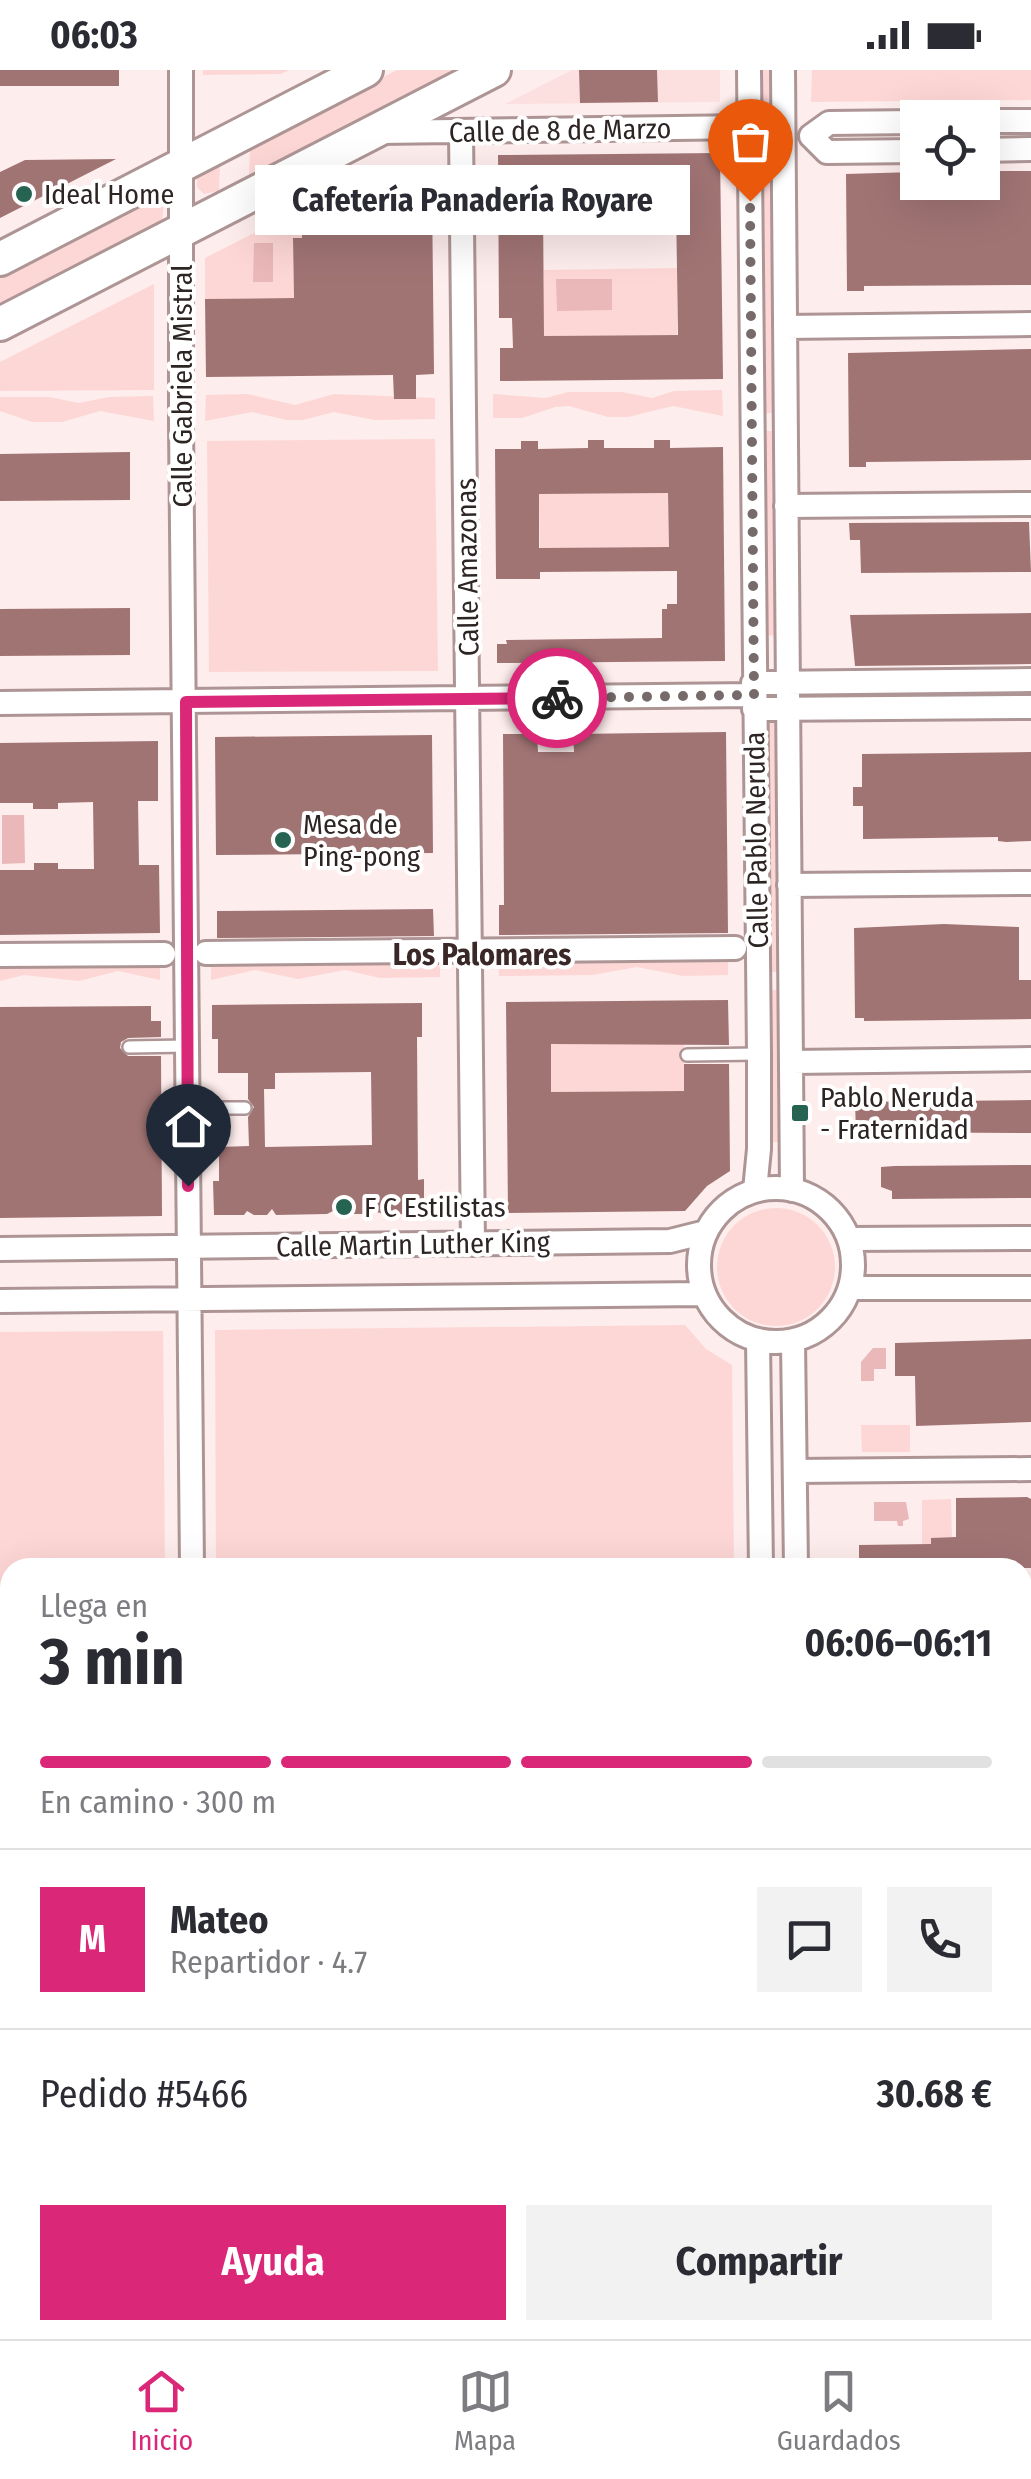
<!DOCTYPE html>
<html lang="es">
<head>
<meta charset="utf-8">
<style>
  :root { --surface:#fff; --page:#f2f2f3; --text:#2b2b33; --muted:#7c7c81; --line:#e1e1e2; --accent:#db2777 }
  body { margin:0; font-family:"Fira Sans Condensed",sans-serif; background:var(--page); color:var(--text); height:100vh; display:flex; flex-direction:column; font-size:38px; white-space:nowrap }
  * { box-sizing:border-box; margin:0 }
  p { font-size:32px; color:var(--muted) }
  .icon { flex:none; width:55px; height:55px; fill:none; stroke:currentColor; stroke-width:2; stroke-linecap:round; stroke-linejoin:round }
  .map { position:relative; flex:1; overflow:hidden }
  .panel { position:absolute; left:0px; top:1488px; width:1032px; height:782px; display:flex; flex-direction:column; background:var(--surface); border-radius:30px 30px 0 0; box-shadow:0 10px 40px #0002 }
  .panel>* { flex:none }
  .fabs { position:absolute; left:900px; top:30px; display:grid; gap:20px }
  .fabs a { display:grid; place-items:center; width:100px; height:100px; border-radius:0px; background:var(--surface); box-shadow:0 10px 40px #0002; font-size:50px }
  .pin { position:absolute; display:grid; place-items:center; width:85px; height:85px; color:#fff; margin:-102px -42px; border-radius:50% 50% 50% 0; rotate:-45deg; box-shadow:0 0 10px #0007 }
  .pin .icon { rotate:45deg }
  .courier { position:absolute; display:grid; place-items:center; width:100px; height:100px; margin:-50px; border:8px solid #db2777; border-radius:50%; background:#fff; color:#222; box-shadow:0 2px 12px #0007 }
  .bubble { position:absolute; height:70px; border-radius:0px; background:var(--surface); box-shadow:0 10px 40px #0002; font-size:32px; font-weight:700; line-height:70px; text-align:center }
  .overview em { font-style:normal; font-weight:700 }
  .overview div { display:flex; flex-direction:column-reverse }
  .overview { display:flex; align-items:center; justify-content:space-between; height:170px; padding:0 40px }
  h1 { font-size:65px; font-weight:700; line-height:75px }
  .bar { display:grid; grid-template-columns:repeat(4,1fr); gap:15px 10px; align-content:center; height:120px; padding:0 40px }
  .bar i { height:12px; border-radius:8px; background:var(--line) }
  .bar .current { background:var(--accent) }
  .bar p { grid-column:span 4 }
  .line { display:flex; align-items:center; gap:25px; padding:0 40px; border-top:2px solid var(--line) }
  .line div { flex:1 }
  .round { display:grid; place-items:center; flex:none; width:105px; height:105px; border-radius:0px; background:var(--page) }
  .primary-button { display:flex; gap:20px; margin-top:auto; padding:20px 40px }
  .primary-button a { flex:1; height:115px; border-radius:0px; background:var(--accent); color:#fff; font-size:40px; font-weight:700; line-height:115px; text-align:center }
  .primary-button a+a { background:var(--page); color:var(--text) }
  .status { display:flex; justify-content:space-between; align-items:center; height:70px; padding:0 50px; background:var(--surface); direction:ltr }
  .status svg { height:28px; fill:currentColor }
  .dock { display:flex; justify-content:space-around; align-items:center; height:140px; border-top:2px solid var(--line); background:var(--surface); font-size:28px; color:var(--muted) }
  .dock a { display:grid; justify-items:center; gap:5px }
  .dock .current { color:var(--accent) }
  .map>svg:first-child { display:block }
  .built { fill:#fce0df }
  .green { fill:#fdd7d6 }
  .water { fill:#eab8b8 }
  .lines { fill:none; stroke-linecap:round; stroke-linejoin:round }
  .canal { stroke:#eab8b8; stroke-width:20 }
  .building { fill:#a17474; fill-rule:evenodd }
  .lane-casing { stroke:#ae9595; stroke-width:16 }
  .street-casing { stroke:#ae9595; stroke-width:28 }
  .secondary-casing { stroke:#ae9595; stroke-width:38 }
  .lane { stroke:#fff; stroke-width:11 }
  .street { stroke:#fff; stroke-width:22 }
  .secondary { stroke:#fff; stroke-width:32 }
  .done { stroke:#766a6a; stroke-width:10; stroke-dasharray:0 18 }
  .route { stroke:#db2777; stroke-width:12 }
  .poi-dot { fill:#266451; stroke:#fff; stroke-width:4 }
  .labels { text-anchor:middle; stroke-width:8; stroke-linejoin:round; paint-order:stroke }
  .street-label { font-size:28px; fill:#2d2424; stroke:#fff }
  .poi-label { font-size:28px; fill:#2d2424; stroke:#fff; text-anchor:start }
  .neighbourhood-label { font-size:30px; font-weight:bold; fill:#3a2727; stroke:#fff }
</style>
</head>
<body>
<div class="status"><b>06:03</b><svg viewBox="0 0 49 12"><path d="M0 12V9h3v3zM5 12V6h3v6zM10 12V3h3v9zM15 12V0h3v12zM26 1h20v11H26zM47 4h2v5h-2z"/></svg></div>
<div class="map">
<svg width="1031" height="2269" viewBox="0 0 1031 2269">
  <rect width="100%" height="100%" fill="#fdedec"/>
  <!-- built -->
  <path class="built" d="M 572,0 L 720,0 L 720,32 L 505,34 Z"/>
  <!-- green -->
  <path class="green" d="M 203,0 L 289,0 L 281,4 L 203,5 Z
    M 397,0 L 457,0 L 249,106 L 250,76 Z
    M 759,0 L 771,0 L 775,343 L 762,343 Z
    M 812,0 L 1031,0 L 1031,30 L 811,32 Z
    M 220,91 L 219,121 L 204,124 L 197,117 L 197,105 Z
    M 432,118 L 432,123 L 399,124 L 399,144 L 302,145 L 302,168 L 293,169 L 294,228 L 205,229 L 205,188 L 340,119 Z
    M 158,125 L 164,130 L 162,151 L 0,234 L 0,203 Z
    M 677,198 L 677,265 L 544,266 L 544,200 Z
    M 154,214 L 154,320 L 0,321 L 0,292 Z
    M 722,320 L 723,346 L 673,336 L 628,347 L 608,347 L 569,336 L 555,337 L 522,348 L 493,348 L 493,324 L 546,328 L 568,322 L 622,322 L 652,328 L 674,321 Z
    M 247,324 L 295,335 L 334,324 L 435,328 L 435,349 L 375,350 L 334,342 L 303,350 L 287,350 L 252,342 L 205,351 L 206,325 Z
    M 153,326 L 154,351 L 100,341 L 62,352 L 32,352 L 0,341 L 0,327 L 49,327 L 79,333 L 109,327 Z
    M 762,361 L 775,361 L 778,566 L 765,565 Z
    M 435,369 L 438,601 L 209,602 L 207,371 Z
    M 668,423 L 669,477 L 540,478 L 539,424 Z
    M 766,648 L 778,648 L 780,902 L 768,902 Z
    M 519,882 L 574,893 L 728,885 L 728,905 L 683,906 L 637,897 L 592,905 L 499,906 L 498,883 Z
    M 133,885 L 160,885 L 160,910 L 118,901 L 79,911 L 24,905 L 0,911 L 0,886 L 20,886 L 75,899 Z
    M 211,885 L 293,894 L 333,885 L 440,888 L 440,907 L 380,908 L 345,900 L 298,909 L 255,900 L 211,910 Z
    M 767,920 L 780,920 L 782,1072 L 769,1072 Z
    M 684,973 L 684,1021 L 551,1022 L 551,974 Z
    M717 1197a59 59 0 1 1 118 0a59 59 0 1 1-118 0Z
    M 685,1255 L 706,1279 L 732,1295 L 734,1497 L 216,1497 L 215,1260 Z
    M 163,1261 L 165,1497 L 10,1498 L 10,1746 L 0,1746 L 0,1262 Z
    M 861,1355 L 910,1355 L 910,1382 L 862,1382 Z
    M 951,1429 L 952,1467 L 932,1468 L 931,1474 L 922,1474 L 922,1430 Z
    M 1023,1596 L 1031,1596 L 1031,1709 L 1023,1712 Z
    M 1031,1775 L 1031,1892 L 1023,1894 L 1022,1777 Z
    M 0,1796 L 10,1796 L 10,1895 L 0,1898 Z
    M 10,1956 L 10,2054 L 0,2056 L 0,1958 Z"/>
  <!-- water -->
  <path class="water" d="M 254,173 L 273,173 L 273,212 L 253,212 Z
    M 556,209 L 612,209 L 612,240 L 557,241 Z
    M 2,745 L 24,745 L 25,793 L 2,794 Z
    M 873,1278 L 886,1278 L 886,1299 L 874,1299 L 874,1311 L 861,1311 L 861,1292 Z
    M 874,1432 L 906,1432 L 909,1449 L 903,1451 L 903,1456 L 898,1456 L 897,1451 L 874,1451 Z"/>
  <g class="lines">
    <!-- canal -->
    <path class="canal" d="M 0,2001 L 10,1999"/>
  </g>
  <!-- building -->
  <path class="building" d="M 0,0 L 119,0 L 119,16 L 0,16 Z
    M 579,0 L 657,0 L 658,32 L 580,33 Z
    M 720,83 L 723,309 L 500,311 L 500,278 L 513,278 L 512,248 L 499,248 L 498,85 ZM 613,126 L 627,126 L 628,134 L 676,134 L 678,265 L 544,266 L 543,135 L 599,135 L 599,127 Z
    M 116,89 L 0,148 L 0,102 L 25,90 Z
    M 982,101 L 1031,101 L 1031,215 L 864,216 L 864,221 L 847,221 L 846,104 L 915,102 L 918,112 L 982,112 Z
    M 432,123 L 434,304 L 416,305 L 416,329 L 394,329 L 393,305 L 206,307 L 205,229 L 294,228 L 293,168 L 302,168 L 302,145 L 399,144 L 398,124 Z
    M 1031,279 L 1031,390 L 866,392 L 866,397 L 849,397 L 848,283 Z
    M 588,370 L 604,370 L 604,378 L 654,378 L 654,370 L 670,370 L 670,378 L 723,377 L 725,591 L 497,593 L 497,574 L 507,574 L 506,570 L 662,568 L 662,539 L 667,539 L 667,534 L 677,534 L 677,501 L 540,502 L 540,509 L 496,509 L 495,379 L 521,379 L 521,371 L 538,371 L 538,379 L 588,378 ZM 668,423 L 669,477 L 539,478 L 539,424 Z
    M 130,382 L 130,430 L 0,431 L 0,384 Z
    M 1029,452 L 1031,502 L 861,503 L 860,470 L 850,470 L 849,453 Z
    M 130,538 L 130,585 L 0,586 L 0,539 Z
    M 1031,543 L 1031,594 L 855,596 L 850,545 Z
    M 726,662 L 728,863 L 499,865 L 499,835 L 504,835 L 503,664 L 537,664 L 538,682 L 574,682 L 573,664 Z
    M 432,665 L 433,783 L 216,785 L 215,667 Z
    M 158,671 L 158,731 L 138,731 L 139,795 L 159,795 L 160,863 L 0,865 L 0,800 L 34,800 L 34,793 L 58,793 L 58,799 L 94,799 L 93,732 L 58,733 L 58,739 L 33,739 L 33,733 L 0,733 L 0,673 Z
    M 1031,682 L 1031,771 L 1006,772 L 998,771 L 998,767 L 863,769 L 863,736 L 853,736 L 853,717 L 862,717 L 862,684 Z
    M 433,839 L 434,866 L 217,868 L 217,841 Z
    M 944,854 L 1019,857 L 1019,910 L 1031,910 L 1031,949 L 864,951 L 864,948 L 855,948 L 854,858 Z
    M 728,930 L 729,975 L 551,974 L 551,1022 L 684,1021 L 684,994 L 729,994 L 730,1101 L 707,1116 L 685,1141 L 508,1143 L 506,932 Z
    M 422,933 L 422,967 L 417,967 L 418,1110 L 424,1109 L 424,1143 L 386,1145 L 371,1140 L 362,1144 L 336,1144 L 333,1141 L 327,1144 L 276,1145 L 272,1139 L 267,1145 L 254,1145 L 247,1141 L 244,1145 L 214,1145 L 213,1111 L 219,1111 L 219,1077 L 249,1076 L 248,1047 L 254,1037 L 248,1029 L 248,1003 L 218,1003 L 218,969 L 212,969 L 212,935 ZM 371,1002 L 372,1075 L 265,1077 L 264,1019 L 275,1019 L 275,1003 Z
    M 151,936 L 151,951 L 161,951 L 161,967 L 128,968 L 121,972 L 120,978 L 128,986 L 161,986 L 162,1146 L 0,1148 L 0,937 Z
    M 1031,1030 L 1031,1063 L 856,1062 L 855,1032 Z
    M 1031,1095 L 1031,1128 L 892,1129 L 892,1121 L 881,1117 L 881,1097 L 894,1096 Z
    M 1031,1269 L 1031,1352 L 916,1356 L 915,1306 L 895,1306 L 895,1273 Z
    M 1027,1427 L 1031,1429 L 1031,1498 L 859,1498 L 859,1475 L 931,1474 L 931,1468 L 956,1467 L 956,1428 Z"/>
  <g class="lines">
    <defs>
      <path id="lane" d="M 129,977 L 187,976
        M 687,985 L 759,984
        M 187,1038 L 245,1038"/>
      <path id="street" d="M 181,0 L 181,354 L 192,1498
        M 749,0 L 759,984 L 759,1079 L 755,1120
        M 783,0 L 792,1120
        M 982,51 L 1031,51
        M 918,52 L 829,53 L 811,66 L 827,82 L 918,81
        M 379,62 L 750,57
        M 461,62 L 473,1174
        M 982,80 L 1031,79
        M 785,257 L 1031,254
        M 786,436 L 1031,434
        M 753,613 L 1031,610
        M 0,633 L 754,625
        M 754,639 L 1031,637
        M 789,815 L 1031,813
        M 206,883 L 735,878
        M 0,885 L 164,884
        M 792,992 L 1031,989
        M699 1195a77 77 0 1 1 154 0a77 77 0 1 1-154 0Z
        M 849,1169 L 1031,1168
        M 0,1179 L 670,1171 L 706,1162
        M 850,1218 L 1031,1218
        M 0,1231 L 703,1224
        M 758,1270 L 761,1498
        M 793,1271 L 796,1498
        M 795,1401 L 1031,1399
        M 1022,1579 L 1031,1579
        M 0,1772 L 10,1772"/>
      <path id="secondary" d="M 0,189 L 366,0
        M 0,254 L 494,0
        M 1022,1737 L 1031,1734
        M 1022,1763 L 1031,1761
        M 0,1913 L 10,1911
        M 0,1950 L 10,1948"/>
    </defs>
    <!-- lane casing -->
    <use href="#lane" class="lane-casing"/>
    <!-- street casing -->
    <use href="#street" class="street-casing"/>
    <!-- secondary casing -->
    <use href="#secondary" class="secondary-casing"/>
    <!-- lane -->
    <use href="#lane" class="lane"/>
    <!-- street -->
    <use href="#street" class="street"/>
    <!-- secondary -->
    <use href="#secondary" class="secondary"/>
  </g>
  <g class="lines">
    <!-- done -->
    <path class="done" d="M 557,628 L 754,625 L 750,131"/>
    <!-- route -->
    <path class="route" d="M 188,1116 L 186,632 L 557,628"/>
  </g>
  <!-- markers -->
  <g class="poi-dot">
    <circle cx="24" cy="124" r="10"/>
    <circle cx="283" cy="770" r="10"/>
    <rect x="790" y="1033" width="20" height="20" rx="5"/>
    <circle cx="344" cy="1137" r="10"/>
  </g>
  <g class="labels">
    <!-- street labels -->
    <g class="street-label">
      <text transform="translate(560 60) rotate(-1)" y="10">Calle de 8 de Marzo</text>
      <text transform="translate(182 316) rotate(-90)" y="10">Calle Gabriela Mistral</text>
      <text transform="translate(467 497) rotate(-91)" y="10">Calle Amazonas</text>
      <text transform="translate(756 770) rotate(-91)" y="10">Calle Pablo Neruda</text>
      <text transform="translate(413 1174) rotate(-1)" y="10">Calle Martin Luther King</text>
    </g>
    <!-- poi labels -->
    <g class="poi-label">
      <text x="44" y="134">Ideal Home</text>
      <text x="303" y="764">Mesa de<tspan x="303" dy="32">Ping-pong</tspan></text>
      <text x="820" y="1037">Pablo Neruda<tspan x="820" dy="32">- Fraternidad</tspan></text>
      <text x="364" y="1147">F C Estilistas</text>
    </g>
    <!-- neighbourhood labels -->
    <g class="neighbourhood-label">
      <text x="482" y="895">Los Palomares</text>
    </g>
  </g>
</svg>
<div class="fabs">
<a><svg class="icon" aria-label="locate" viewBox="0 0 24 24"><circle cx="12" cy="12" r="6"/><path d="M12 2v4M12 18v4M2 12h4M18 12h4"/></svg></a>
</div>
<div class="pin" style="left:750px;top:131px;background:#ea580c"><svg class="icon" aria-label="bag" viewBox="0 0 24 24"><path d="M5 8h14l-1 12H6zM9 8a3 3 0 0 1 6 0"/></svg></div>
<div class="pin" style="left:188px;top:1116px;background:#1f2937"><svg class="icon" aria-label="home" viewBox="0 0 24 24"><path d="M3 11l9-7 9 7M6 9v11h12V9"/></svg></div>
<div class="courier" style="left:557px;top:628px"><svg class="icon" aria-label="bike" viewBox="0 0 24 24"><circle cx="6" cy="16" r="4"/><circle cx="18" cy="16" r="4"/><path d="M6 16l4-8h5l3 8M10 8l3 8H6M13 5h3"/></svg></div>
<div class="bubble" style="left:255px;top:95px;width:435px">Cafetería Panadería Royare</div>
<section class="panel">
<div class="overview"><div><h1>3 min</h1><p>Llega en</p></div><em>06:06–06:11</em></div>
<div class="bar"><i class="current"></i><i class="current"></i><i class="current"></i><i></i><p>En camino · 300 m</p></div>
<div class="line" style="height:180px"><b class="round" style="background:var(--accent);color:#fff">M</b><div><b>Mateo</b><p>Repartidor · 4.7</p></div><a class="round"><svg class="icon" aria-label="chat" viewBox="0 0 24 24"><path d="M4 5h16v11H9l-5 4z"/></svg></a><a class="round"><svg class="icon" aria-label="phone" viewBox="0 0 24 24"><path d="M5 4h4l2 5-3 2q2 4 5 5l2-3 5 2v4C11 20 4 13 5 4z"/></svg></a></div>
<div class="line" style="height:130px"><div>Pedido #5466</div><b>30.68 €</b></div>
<div class="primary-button"><a>Ayuda</a><a>Compartir</a></div>
</section>
</div>
<nav class="dock">
<a class="current"><svg class="icon" aria-label="home" viewBox="0 0 24 24"><path d="M3 11l9-7 9 7M6 9v11h12V9"/></svg>Inicio</a>
<a><svg class="icon" aria-label="map" viewBox="0 0 24 24"><path d="M3 6l6-2 6 2 6-2v14l-6 2-6-2-6 2zM9 4v14M15 6v14"/></svg>Mapa</a>
<a><svg class="icon" aria-label="saved" viewBox="0 0 24 24"><path d="M7 4h10v16l-5-4-5 4z"/></svg>Guardados</a>
</nav>
</body>
</html>
